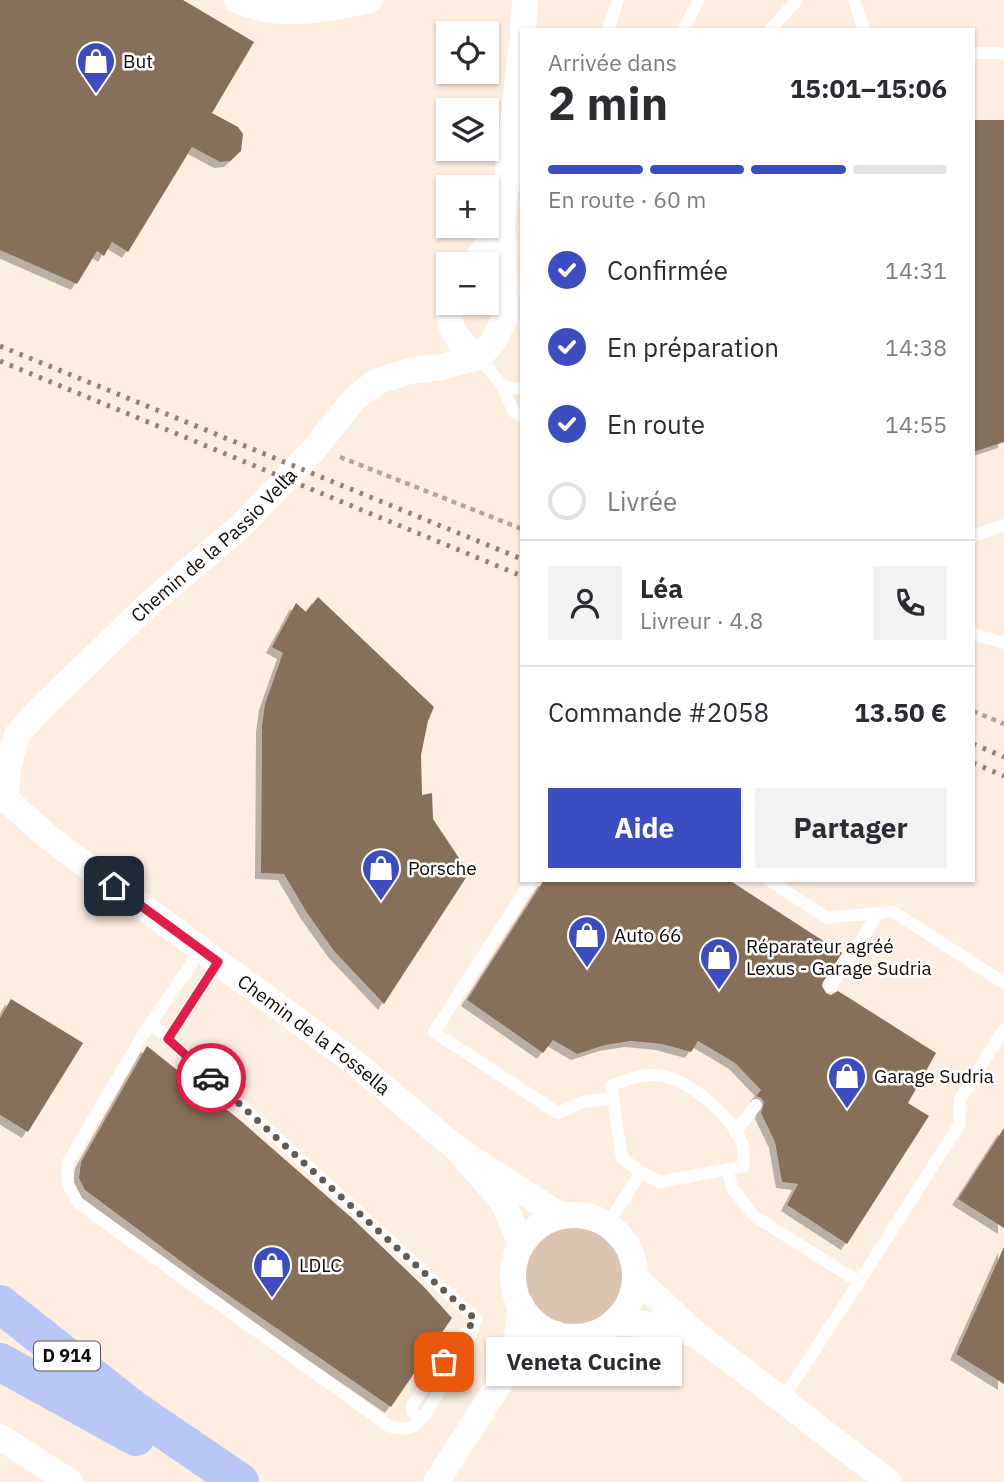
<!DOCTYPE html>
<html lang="fr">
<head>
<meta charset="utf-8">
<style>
  :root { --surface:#fff; --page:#f2f2f3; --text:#2b2b33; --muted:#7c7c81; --line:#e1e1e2; --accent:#3b4dc0 }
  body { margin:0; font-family:"IBM Plex Sans",sans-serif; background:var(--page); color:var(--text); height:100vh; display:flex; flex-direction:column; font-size:26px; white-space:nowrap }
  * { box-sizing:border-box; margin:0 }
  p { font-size:23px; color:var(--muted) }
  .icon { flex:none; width:38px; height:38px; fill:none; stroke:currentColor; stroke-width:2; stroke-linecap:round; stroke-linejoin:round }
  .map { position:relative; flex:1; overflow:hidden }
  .details { position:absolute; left:520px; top:28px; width:455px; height:854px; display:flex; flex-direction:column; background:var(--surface); border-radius:0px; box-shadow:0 2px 5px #0004 }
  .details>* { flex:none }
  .tools { position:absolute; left:436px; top:21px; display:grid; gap:14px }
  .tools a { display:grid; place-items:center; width:63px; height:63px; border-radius:0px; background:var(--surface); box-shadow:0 2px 5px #0004; font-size:35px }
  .pin { position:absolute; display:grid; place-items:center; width:60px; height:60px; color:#fff; margin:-30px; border-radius:14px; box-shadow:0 4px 10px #0006 }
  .courier { position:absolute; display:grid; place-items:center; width:70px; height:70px; margin:-35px; border:5px solid #e11d48; border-radius:50%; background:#fff; color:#222; box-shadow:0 2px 9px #0007 }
  .bubble { position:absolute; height:49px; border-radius:0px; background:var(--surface); box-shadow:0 2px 5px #0004; font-size:23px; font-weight:700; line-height:49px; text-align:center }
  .headline em { font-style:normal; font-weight:700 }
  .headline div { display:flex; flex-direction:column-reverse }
  .headline { display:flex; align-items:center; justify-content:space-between; height:119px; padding:0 28px }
  h1 { font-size:46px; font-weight:700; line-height:52px }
  .bar { display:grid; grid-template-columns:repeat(4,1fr); gap:10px 7px; align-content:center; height:84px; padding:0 28px }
  .bar i { height:9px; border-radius:5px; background:var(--line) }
  .bar .selected { background:var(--accent) }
  .bar p { grid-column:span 4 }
  .line { display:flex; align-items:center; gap:18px; padding:0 28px; border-top:2px solid var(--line) }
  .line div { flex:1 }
  .round { display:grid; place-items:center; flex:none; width:74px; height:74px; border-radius:0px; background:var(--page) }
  ol { padding:0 28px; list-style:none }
  li { display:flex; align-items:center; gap:21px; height:77px }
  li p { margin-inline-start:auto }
  li .icon { padding:7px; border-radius:50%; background:var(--accent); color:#fff; stroke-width:4 }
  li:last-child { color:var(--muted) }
  li i { width:38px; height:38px; border:4px solid var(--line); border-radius:50% }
  .cta { display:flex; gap:14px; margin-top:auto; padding:14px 28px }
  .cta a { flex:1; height:80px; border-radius:0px; background:var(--accent); color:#fff; font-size:28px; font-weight:700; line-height:80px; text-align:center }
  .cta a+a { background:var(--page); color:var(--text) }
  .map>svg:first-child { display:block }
  .green { fill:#dbc4af }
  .building { fill:#876f5a; filter:url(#shadow) }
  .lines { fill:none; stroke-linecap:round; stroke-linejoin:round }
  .path { stroke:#b2a599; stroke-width:4.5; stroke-dasharray:5 5; stroke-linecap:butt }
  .service { stroke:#fff; stroke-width:12 }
  .minor { stroke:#fff; stroke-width:26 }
  .primary { stroke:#b9c7f6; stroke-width:38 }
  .rail { stroke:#8f8379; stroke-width:5; stroke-dasharray:3.5 7; stroke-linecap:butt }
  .done { stroke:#655a51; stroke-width:7; stroke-dasharray:0 12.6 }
  .route { stroke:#e11d48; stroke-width:9 }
  .labels { text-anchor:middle; stroke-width:5; stroke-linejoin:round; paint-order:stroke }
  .shield { fill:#fff; stroke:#59544f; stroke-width:2 }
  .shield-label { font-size:18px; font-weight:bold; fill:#120a04 }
  .poi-label { font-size:19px; fill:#120a04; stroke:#fff; text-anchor:start }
  .street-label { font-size:19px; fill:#120a04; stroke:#fff }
</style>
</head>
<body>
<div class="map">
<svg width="1004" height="1482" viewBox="0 0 1004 1482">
  <defs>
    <filter id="shadow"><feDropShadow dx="-6" dy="6" stdDeviation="0" flood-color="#0004"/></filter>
  </defs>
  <rect width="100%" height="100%" fill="#feeee0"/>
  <!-- green -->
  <path class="green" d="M514 1275a61 61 0 1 1 122 0a61 61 0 1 1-122 0Z"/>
  <!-- building -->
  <path class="building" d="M 0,0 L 183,0 L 254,42 L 212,113 L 238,127 L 243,134 L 241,151 L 230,161 L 220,162 L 192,147 L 128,252 L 112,242 L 104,256 L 97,251 L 77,284 L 0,250 Z
    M 973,120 L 1004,120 L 1004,442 L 973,452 Z
    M 318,597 L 434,707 L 428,721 L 421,755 L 422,795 L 432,793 L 433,819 L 469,873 L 384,1004 L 334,951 L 307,913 L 284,874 L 261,873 L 262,726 L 265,704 L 283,653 L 272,647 L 296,603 L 306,612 Z
    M 544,880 L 729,880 L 842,953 L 823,982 L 822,986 L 826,993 L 831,995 L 838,991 L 936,1053 L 908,1103 L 929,1116 L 847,1244 L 787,1205 L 798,1184 L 782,1182 L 775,1142 L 761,1113 L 764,1102 L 761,1098 L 756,1096 L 761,1090 L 735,1063 L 698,1041 L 691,1052 L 662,1044 L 631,1041 L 605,1045 L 577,1054 L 553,1040 L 543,1053 L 467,1000 Z
    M 11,999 L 83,1043 L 28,1132 L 0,1115 L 0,1018 Z
    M 147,1046 L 241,1121 L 353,1219 L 424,1287 L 452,1318 L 391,1407 L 202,1277 L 85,1190 L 79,1178 L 81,1162 Z
    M 1004,1128 L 1004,1228 L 958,1199 Z
    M 1004,1247 L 1004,1384 L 956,1354 Z"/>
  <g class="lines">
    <!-- path -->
    <path class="path" d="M 340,457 L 522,529
      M 973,711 L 1004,724"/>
    <!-- service -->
    <path class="service" d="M 854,0 L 864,30
      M 608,30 L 618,0
      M 684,30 L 698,0
      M 770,30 L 797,0
      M 973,53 L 1004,53
      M 479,357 L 502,386 L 514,412 L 522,417
      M 502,386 L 522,389
      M 973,536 L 1004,525
      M 973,634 L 1004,643
      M 532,880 L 434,1032 L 558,1113 L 583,1102 L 613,1098
      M 769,880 L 827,918 C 849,914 870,916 892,911 L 1004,983
      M 201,950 L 144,1033 L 67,1164 L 68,1184 L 78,1203 L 389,1426 C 406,1432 414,1428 425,1415 L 469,1340 L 476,1319
      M 831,986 L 877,915
      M 152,1024 L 476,1319
      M 168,1039 L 218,962
      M 735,1133 L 756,1105
      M 727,1169 L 732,1188 L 754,1216 L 859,1282 L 782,1400
      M 607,1225 L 641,1172 L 660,1182 L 744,1166 C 743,1159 744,1150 742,1144 C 733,1116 683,1074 654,1075 C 638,1075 625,1080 611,1086 L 622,1158 L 641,1172
      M 859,1282 L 959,1125 L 960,1099 L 1004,1029
      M 425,1415 L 420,1417 L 413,1413 L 412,1405 L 465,1333"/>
    <!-- minor -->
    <g class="minor">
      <path d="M 237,0 C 281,19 324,10 370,0"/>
      <path d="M 523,30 L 525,0"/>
      <path d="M 474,264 L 502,223"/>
      <path d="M 449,303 C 447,330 458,342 479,357"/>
      <path id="s1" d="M 0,798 L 7,800 L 48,837 L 355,1063 L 457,1149"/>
      <path id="s2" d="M 7,800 L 6,788 L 8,767 L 17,735 L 41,708 L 149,604 L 242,525 L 315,448 L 354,399 L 376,382 L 409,371 L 441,367 L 479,357 L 493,342 L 505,317 L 502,223 L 522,43"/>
      <circle cx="574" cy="1276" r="61"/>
      <path d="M 521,1244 L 503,1202 L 457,1149 L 561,1216"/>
      <path d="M 521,1305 L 514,1361 L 556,1334"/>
      <path d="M 614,1322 L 656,1325 L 696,1334 L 636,1278"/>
      <path d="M 696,1334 L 889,1482"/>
      <path d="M 0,1437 L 70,1482"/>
      <path d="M 436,1482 L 514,1361"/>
    </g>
    <!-- primary -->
    <path class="primary" d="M 0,1304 L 133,1409 L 240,1482
      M 0,1362 L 136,1437"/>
    <!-- rail -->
    <path class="rail" d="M 0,346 L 522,559
      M 0,361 L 522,576
      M 973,744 L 1004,757
      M 973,763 L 1004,776"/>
  </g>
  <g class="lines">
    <!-- done -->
    <path class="done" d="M 211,1078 L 475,1319 L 444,1362"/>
    <!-- route -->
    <path class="route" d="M 114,886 L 218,962 L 168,1039 L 211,1078"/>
  </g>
  <!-- icons -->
  <defs>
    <symbol id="shop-pin" viewBox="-11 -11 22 30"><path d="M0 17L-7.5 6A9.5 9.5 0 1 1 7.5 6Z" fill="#3b4dc0" stroke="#fff"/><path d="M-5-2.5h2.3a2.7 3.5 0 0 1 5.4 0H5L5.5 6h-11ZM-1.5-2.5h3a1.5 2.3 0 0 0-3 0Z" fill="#fff"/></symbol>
  </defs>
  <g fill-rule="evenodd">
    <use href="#shop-pin" x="74" y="39" width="44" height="60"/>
    <use href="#shop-pin" x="359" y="846" width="44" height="60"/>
    <use href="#shop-pin" x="565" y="913" width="44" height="60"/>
    <use href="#shop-pin" x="697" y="935" width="44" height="60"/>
    <use href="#shop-pin" x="825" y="1054" width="44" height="60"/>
    <use href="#shop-pin" x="250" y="1243" width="44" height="60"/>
  </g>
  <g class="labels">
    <!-- shield labels -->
    <rect class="shield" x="34" y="1341.5" width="66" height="29" rx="5"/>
    <g class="shield-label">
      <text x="67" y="1362">D 914</text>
    </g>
    <!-- poi labels -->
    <g class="poi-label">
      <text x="123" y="68">But</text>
      <text x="408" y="875">Porsche</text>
      <text x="614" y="942">Auto 66</text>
      <text x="746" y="953">Réparateur agréé<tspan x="746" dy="22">Lexus - Garage Sudria</tspan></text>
      <text x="874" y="1083">Garage Sudria</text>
      <text x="299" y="1272">LDLC</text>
    </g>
    <!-- street labels -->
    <g class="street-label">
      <text dy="7" stroke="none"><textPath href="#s2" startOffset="340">Chemin de la Passio Vella</textPath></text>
      <text dy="7" stroke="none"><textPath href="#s1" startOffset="394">Chemin de la Fossella</textPath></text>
    </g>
  </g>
</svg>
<div class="tools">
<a><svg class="icon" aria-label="locate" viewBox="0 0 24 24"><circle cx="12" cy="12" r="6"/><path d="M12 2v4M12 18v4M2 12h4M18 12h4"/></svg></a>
<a><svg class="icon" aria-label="layers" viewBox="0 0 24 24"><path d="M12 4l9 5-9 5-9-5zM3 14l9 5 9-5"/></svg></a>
<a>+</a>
<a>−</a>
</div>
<div class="pin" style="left:444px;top:1362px;background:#ea580c"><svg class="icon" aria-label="bag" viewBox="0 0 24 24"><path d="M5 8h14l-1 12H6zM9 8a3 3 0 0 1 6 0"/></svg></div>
<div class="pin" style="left:114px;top:886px;background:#1f2937"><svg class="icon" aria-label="home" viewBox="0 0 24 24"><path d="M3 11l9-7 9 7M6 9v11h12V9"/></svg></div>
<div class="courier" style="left:211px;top:1078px"><svg class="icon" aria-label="car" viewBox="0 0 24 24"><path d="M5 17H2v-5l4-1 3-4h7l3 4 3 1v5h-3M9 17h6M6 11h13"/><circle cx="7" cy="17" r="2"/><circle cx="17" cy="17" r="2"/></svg></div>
<div class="bubble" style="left:486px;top:1337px;width:196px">Veneta Cucine</div>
<section class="details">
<div class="headline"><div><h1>2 min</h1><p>Arrivée dans</p></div><em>15:01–15:06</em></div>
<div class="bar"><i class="selected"></i><i class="selected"></i><i class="selected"></i><i></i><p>En route · 60 m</p></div>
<ol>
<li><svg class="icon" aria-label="check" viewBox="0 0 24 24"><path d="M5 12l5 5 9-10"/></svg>Confirmée<p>14:31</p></li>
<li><svg class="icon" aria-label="check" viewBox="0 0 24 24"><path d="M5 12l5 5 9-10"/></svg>En préparation<p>14:38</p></li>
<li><svg class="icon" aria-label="check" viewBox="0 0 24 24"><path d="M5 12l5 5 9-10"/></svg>En route<p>14:55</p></li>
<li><i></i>Livrée</li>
</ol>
<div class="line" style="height:126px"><a class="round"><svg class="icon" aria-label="person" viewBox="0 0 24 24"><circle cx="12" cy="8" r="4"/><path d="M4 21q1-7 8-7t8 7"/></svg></a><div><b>Léa</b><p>Livreur · 4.8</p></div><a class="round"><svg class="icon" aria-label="phone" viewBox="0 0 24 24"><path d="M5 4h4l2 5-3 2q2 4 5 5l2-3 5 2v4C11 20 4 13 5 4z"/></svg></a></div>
<div class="line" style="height:91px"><div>Commande #2058</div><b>13.50 €</b></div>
<div class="cta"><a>Aide</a><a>Partager</a></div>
</section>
</div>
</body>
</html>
